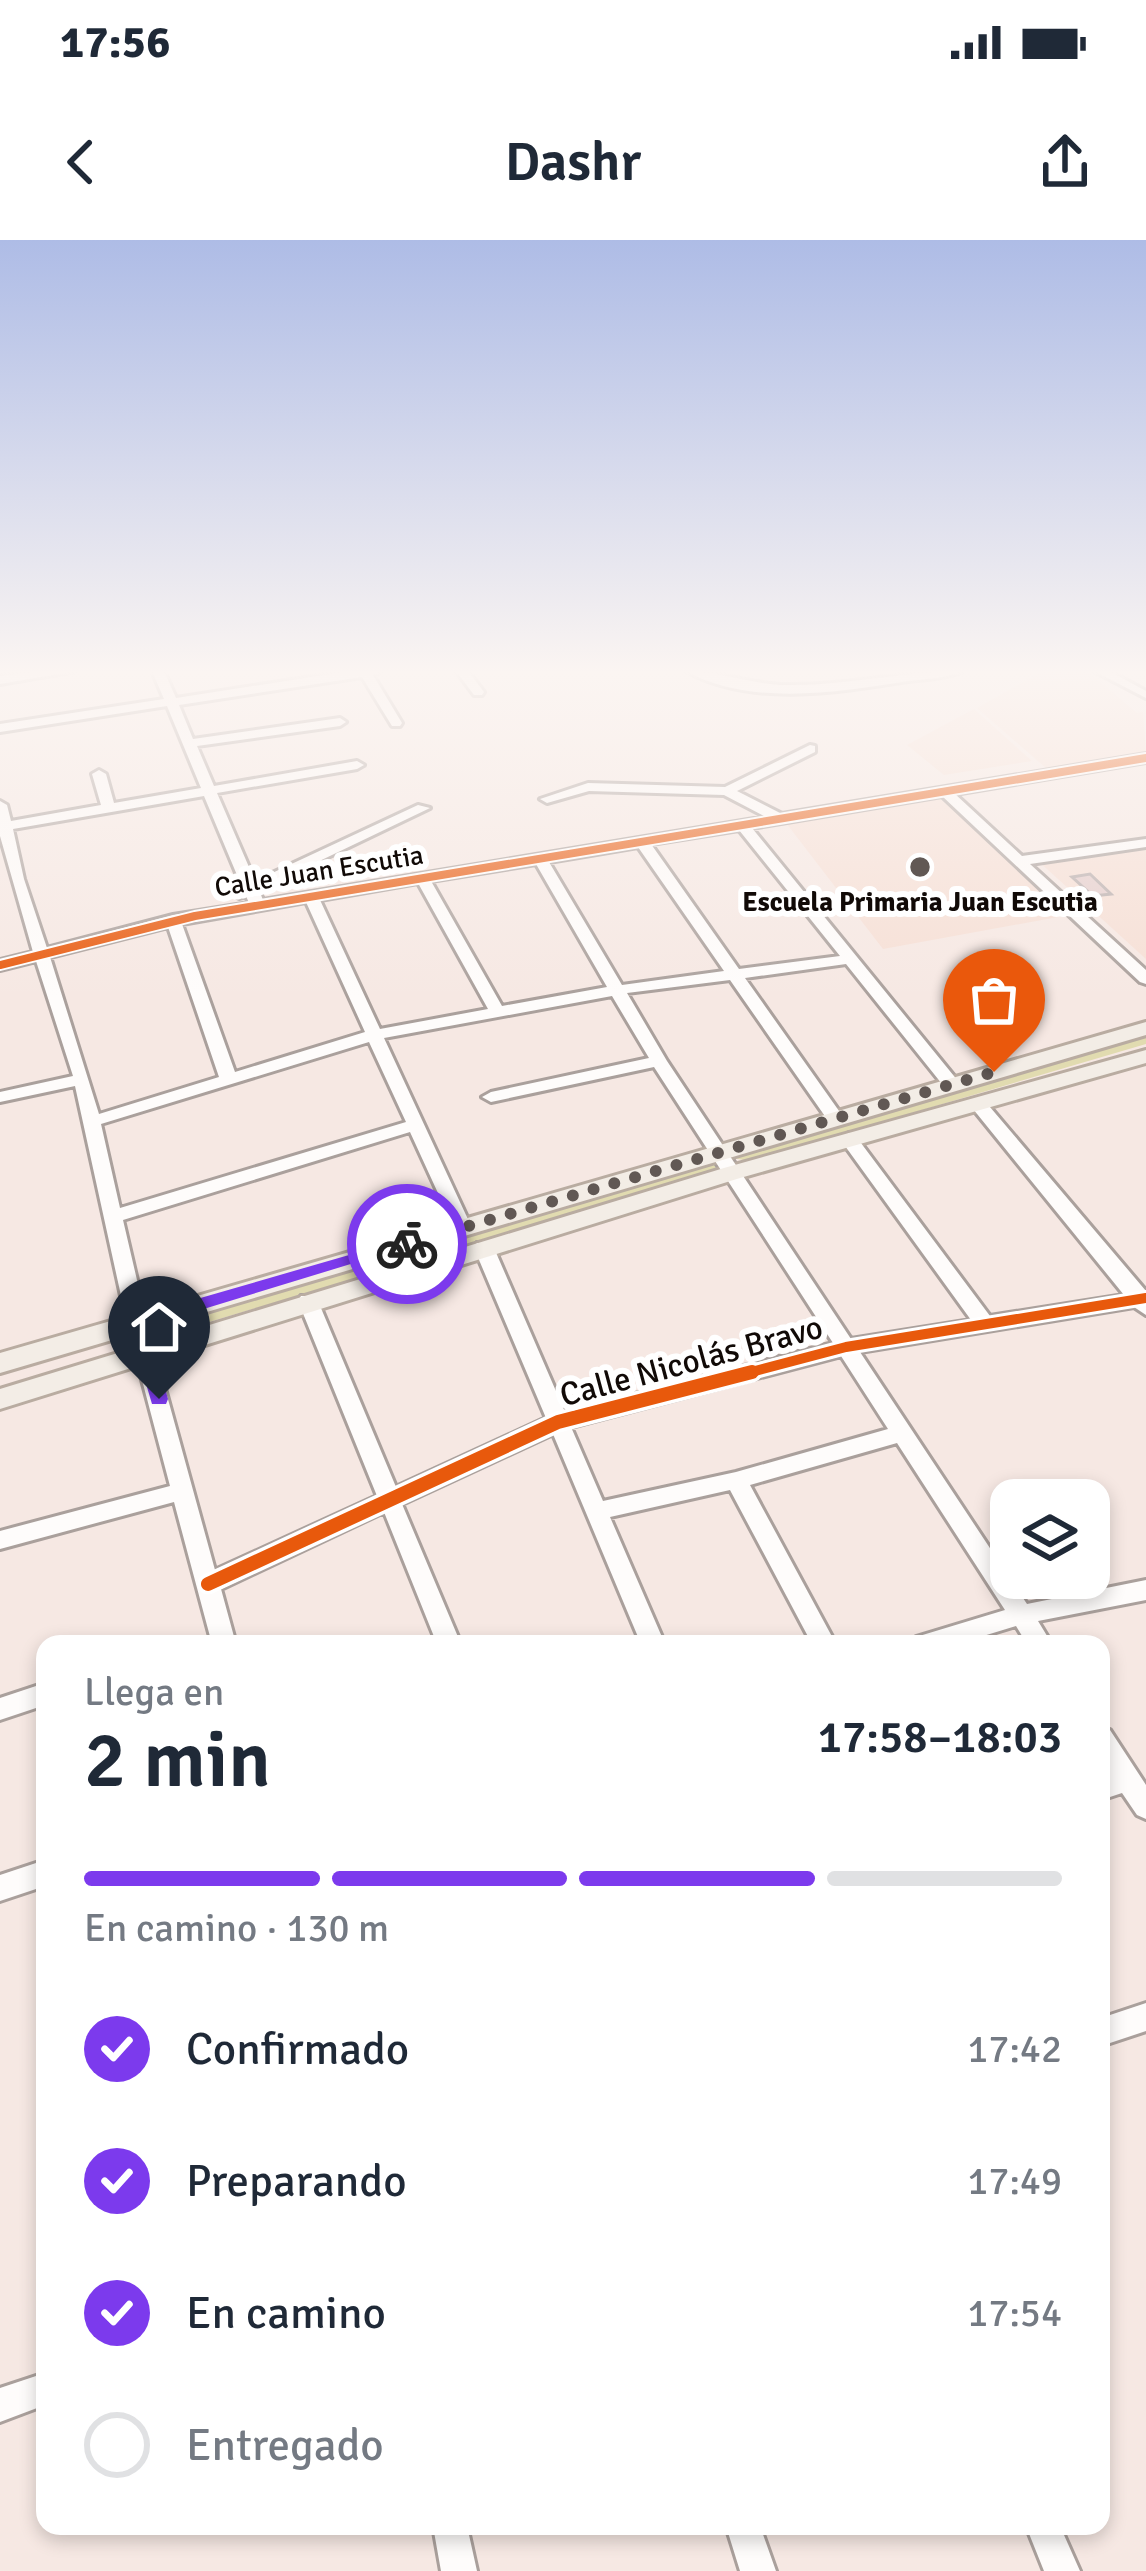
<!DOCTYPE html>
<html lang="es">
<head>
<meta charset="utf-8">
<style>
  :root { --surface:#fff; --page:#f6f6f7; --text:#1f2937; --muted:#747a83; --line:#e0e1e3; --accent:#7c3aed }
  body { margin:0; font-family:Signika,sans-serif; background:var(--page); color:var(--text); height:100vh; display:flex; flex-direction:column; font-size:45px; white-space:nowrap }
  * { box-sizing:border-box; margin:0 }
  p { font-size:39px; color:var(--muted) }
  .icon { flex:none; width:66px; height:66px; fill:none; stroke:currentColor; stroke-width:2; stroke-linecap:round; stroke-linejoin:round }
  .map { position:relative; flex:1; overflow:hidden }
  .sheet { position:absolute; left:36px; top:1395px; width:1074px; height:900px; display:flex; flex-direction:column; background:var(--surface); border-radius:24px; box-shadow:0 6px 18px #0003 }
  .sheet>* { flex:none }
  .tools { position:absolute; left:990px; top:1239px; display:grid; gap:24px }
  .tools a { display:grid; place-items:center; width:120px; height:120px; border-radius:24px; background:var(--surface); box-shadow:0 6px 18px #0003; font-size:60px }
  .pin { position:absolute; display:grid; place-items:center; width:102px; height:102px; color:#fff; margin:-123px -51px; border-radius:50% 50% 50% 0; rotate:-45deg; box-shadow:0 0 12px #0007 }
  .pin .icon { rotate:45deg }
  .courier { position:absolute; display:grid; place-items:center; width:120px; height:120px; margin:-60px; border:9px solid #7c3aed; border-radius:50%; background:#fff; color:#222; box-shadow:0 3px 15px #0007 }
  .head em { font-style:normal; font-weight:600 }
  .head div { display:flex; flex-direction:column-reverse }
  .head { display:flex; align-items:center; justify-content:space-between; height:204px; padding:0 48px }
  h1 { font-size:78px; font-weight:600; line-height:90px }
  .bar { display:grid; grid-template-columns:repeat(4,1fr); gap:18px 12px; align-content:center; height:144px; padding:0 48px }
  .bar i { height:15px; border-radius:9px; background:var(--line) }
  .bar .current { background:var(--accent) }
  .bar p { grid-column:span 4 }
  ol { padding:0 48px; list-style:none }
  li { display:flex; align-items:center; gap:36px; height:132px }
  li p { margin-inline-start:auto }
  li .icon { padding:12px; border-radius:50%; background:var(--accent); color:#fff; stroke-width:4 }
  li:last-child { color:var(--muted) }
  li i { width:66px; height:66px; border:6px solid var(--line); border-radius:50% }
  .status { display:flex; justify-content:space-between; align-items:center; height:84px; padding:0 60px; background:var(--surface); direction:ltr }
  .status svg { height:33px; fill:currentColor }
  header { display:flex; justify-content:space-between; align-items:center; height:156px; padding:0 48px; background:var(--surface); font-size:54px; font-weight:600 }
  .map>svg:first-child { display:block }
  .built { fill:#f6dfd5 }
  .green { fill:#e1dbb0 }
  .building { fill:#e4cdcc; stroke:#b9aead; stroke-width:3 }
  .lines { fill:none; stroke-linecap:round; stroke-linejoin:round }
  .minor-casing { stroke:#aaa09c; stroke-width:6 }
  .major-casing { stroke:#b9aca1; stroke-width:6 }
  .minor { fill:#fefcfb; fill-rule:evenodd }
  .major { fill:#f3ede6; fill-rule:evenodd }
  .cycleway-far2-casing { stroke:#fff; stroke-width:12 }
  .cycleway-far1-casing { stroke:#fff; stroke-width:16 }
  .cycleway-casing { stroke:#fff; stroke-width:21 }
  .cycleway-far2 { stroke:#e8590c; stroke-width:8 }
  .cycleway-far1 { stroke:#e8590c; stroke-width:10 }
  .cycleway { stroke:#e8590c; stroke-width:14 }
  .route { fill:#7c3aed }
  .done { stroke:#615854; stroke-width:12; stroke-dasharray:0 21.6 }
  .poi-dot { fill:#615854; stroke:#fff; stroke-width:4.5 }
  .labels { text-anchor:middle; stroke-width:12; stroke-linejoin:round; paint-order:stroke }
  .far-street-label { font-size:27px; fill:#110a07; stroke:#fff }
  .far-poi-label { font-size:27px; font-weight:bold; fill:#110a07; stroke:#fff }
  .street-label { font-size:33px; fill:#110a07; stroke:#fff }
</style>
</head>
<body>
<div class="status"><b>17:56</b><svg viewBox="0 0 49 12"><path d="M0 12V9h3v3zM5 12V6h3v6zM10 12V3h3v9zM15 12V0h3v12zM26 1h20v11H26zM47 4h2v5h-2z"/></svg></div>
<header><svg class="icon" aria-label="back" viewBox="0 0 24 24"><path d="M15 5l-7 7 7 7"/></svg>Dashr<svg class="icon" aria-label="share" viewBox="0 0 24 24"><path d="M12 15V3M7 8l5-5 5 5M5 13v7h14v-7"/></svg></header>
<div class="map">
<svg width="1146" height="2331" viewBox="0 0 1146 2331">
  <rect width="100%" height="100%" fill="#f6e8e3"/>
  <!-- built -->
  <path class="built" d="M 1043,431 L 1087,431 L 1137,473 L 1143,472 L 1146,512 L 1046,528 L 977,468 Z
    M 974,469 L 1032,521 L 944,535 L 907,505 Z
    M 945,554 L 1069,675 L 883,709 L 783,579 Z
    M 1146,604 L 1146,719 L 1036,619 Z"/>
  <!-- green -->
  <path class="green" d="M 1146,793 L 1146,804 L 749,921 L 733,918 L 733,913 Z
    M 716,921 L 721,927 L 717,931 L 179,1091 L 162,1088 L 164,1082 Z"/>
  <!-- building -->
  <path class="building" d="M 1090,634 L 1111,654 L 1093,656 L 1072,637 Z"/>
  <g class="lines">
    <defs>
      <path id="minor" d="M 40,431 L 76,431 L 0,444 L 0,436 Z
        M 152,431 L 164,431 L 176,458 L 350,431 L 382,431 L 373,435 L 402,483 L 400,486 L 392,486 L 362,437 L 179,465 L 193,499 L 340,478 L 346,482 L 340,486 L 197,506 L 214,546 L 357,521 L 364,525 L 357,529 L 217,553 L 255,641 L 418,565 L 430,568 L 259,650 L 263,660 L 766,577 L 724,555 L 589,551 L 547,563 L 540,559 L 588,543 L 725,547 L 810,505 L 815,506 L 815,512 L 737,551 L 782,574 L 1146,514 L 1146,522 L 955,554 L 1022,616 L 1146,599 L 1146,607 L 1030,624 L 1146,730 L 1146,744 L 1140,742 L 942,556 L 752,588 L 958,841 L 958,849 L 946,849 L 846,724 L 745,738 L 844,878 L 835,883 L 829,882 L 730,740 L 627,753 L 667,821 L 851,1099 L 971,1080 L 840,899 L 849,893 L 855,895 L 990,1076 L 1124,1055 L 969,864 L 972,860 L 984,860 L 1146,1051 L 1146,1075 L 1134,1067 L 860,1112 L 1027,1364 L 1146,1340 L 1146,1360 L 1038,1381 L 1052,1404 L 1027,1404 L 1016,1386 L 957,1404 L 912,1404 L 916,1397 L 1005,1370 L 897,1203 L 750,1245 L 836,1404 L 812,1404 L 730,1250 L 610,1277 L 665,1404 L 641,1404 L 553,1194 L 402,1264 L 461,1404 L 437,1404 L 384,1272 L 221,1349 L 236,1404 L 212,1404 L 174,1262 L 0,1309 L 0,1291 L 170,1246 L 127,1083 L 75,846 L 0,862 L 0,852 L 73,836 L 36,721 L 0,730 L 0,720 L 33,712 L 0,596 L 0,561 L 7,565 L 11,581 L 101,565 L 92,534 L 99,530 L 106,534 L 114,563 L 201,548 L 167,466 L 0,492 L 0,484 L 164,459 ZM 204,556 L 242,647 L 232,654 L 239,658 L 246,656 L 249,663 L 173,675 L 47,708 L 24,639 L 13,589 ZM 739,590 L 840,716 L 739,729 L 651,604 ZM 638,607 L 724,731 L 622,745 L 549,622 ZM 536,624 L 607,747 L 502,766 L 431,641 ZM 418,643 L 488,769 L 380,789 L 320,660 ZM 306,662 L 365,792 L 235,832 L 182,684 ZM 168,687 L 219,837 L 99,874 L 50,717 ZM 612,756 L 649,818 L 491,852 L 482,857 L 491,862 L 654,827 L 833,1103 L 565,1172 L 494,1008 L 491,1003 L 477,1003 L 474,1008 L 546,1178 L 396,1247 L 318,1061 L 315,1056 L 301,1056 L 298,1061 L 377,1256 L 215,1330 L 147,1083 L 123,980 L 410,892 L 454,988 L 456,992 L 470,992 L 472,988 L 384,798 ZM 369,802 L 406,882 L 120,968 L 101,884 ZM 841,1116 L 888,1189 L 736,1232 L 603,1261 L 571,1187 Z
        M 456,431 L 468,431 L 484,452 L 482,455 L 474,455 Z
        M 686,431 C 720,431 752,445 787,445 C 846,446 904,431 963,431 C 947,438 926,439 908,441 C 839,452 750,467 686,431 Z
        M 1094,431 L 1109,431 L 1146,451 L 1146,458 Z
        M 45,1443 L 45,1465 L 0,1480 L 0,1458 Z
        M 1101,1487 L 1110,1490 L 1146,1545 L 1146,1579 L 1137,1575 L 1122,1553 L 1101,1560 L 1101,1536 L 1110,1533 L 1101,1520 Z
        M 45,1620 L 45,1646 L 0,1661 L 0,1635 Z
        M 1146,1763 L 1146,1791 L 1101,1806 L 1101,1778 Z
        M 45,2133 L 45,2165 L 0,2182 L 0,2148 Z
        M 433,2286 L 467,2286 L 477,2331 L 441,2331 Z
        M 726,2286 L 760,2286 L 776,2331 L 740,2331 Z
        M 1026,2286 L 1060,2286 L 1080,2331 L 1044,2331 Z"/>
      <path id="major" d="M 1146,782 L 1146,795 L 0,1133 L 0,1113 Z
        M 1146,810 L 1146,823 L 740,938 L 0,1169 L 0,1149 L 724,928 Z"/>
    </defs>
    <!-- minor casing -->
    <use href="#minor" class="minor-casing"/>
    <!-- major casing -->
    <use href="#major" class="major-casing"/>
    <!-- minor -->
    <use href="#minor" class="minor"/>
    <!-- major -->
    <use href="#major" class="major"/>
    <defs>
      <path id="cycleway-far2" d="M 0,725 L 195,676 L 1146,518"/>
      <path id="cycleway-far1" d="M 740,1135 L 846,1107 L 1146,1058"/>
      <path id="cycleway" d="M 208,1344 L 558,1182 L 752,1132"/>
    </defs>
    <!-- cycleway-far2 casing -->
    <use href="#cycleway-far2" class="cycleway-far2-casing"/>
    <!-- cycleway-far1 casing -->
    <use href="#cycleway-far1" class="cycleway-far1-casing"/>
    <!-- cycleway casing -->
    <use href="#cycleway" class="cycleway-casing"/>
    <!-- cycleway-far2 -->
    <use href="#cycleway-far2" class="cycleway-far2"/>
    <!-- cycleway-far1 -->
    <use href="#cycleway-far1" class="cycleway-far1"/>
    <!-- cycleway -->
    <use href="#cycleway" class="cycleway"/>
  </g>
  <!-- sky -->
  <linearGradient id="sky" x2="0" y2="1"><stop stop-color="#aebce6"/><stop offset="0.57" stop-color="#fbf5f2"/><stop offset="1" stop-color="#fbf5f2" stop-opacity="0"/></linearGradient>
  <rect width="1146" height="758" fill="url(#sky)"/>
  <!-- route -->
  <path class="route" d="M 401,1000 L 416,1004 L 148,1086 L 168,1159 L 166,1164 L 152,1164 L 128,1083 L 131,1078 Z"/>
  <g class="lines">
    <!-- done -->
    <path class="done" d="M 407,1004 L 994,832"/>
  </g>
  <!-- markers -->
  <circle class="poi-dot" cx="920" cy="627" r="12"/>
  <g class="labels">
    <!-- far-street labels -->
    <g class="far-street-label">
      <text transform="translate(319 631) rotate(-9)" y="9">Calle Juan Escutia</text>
    </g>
    <!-- far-poi labels -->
    <g class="far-poi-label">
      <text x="920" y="671">Escuela Primaria Juan Escutia</text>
    </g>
    <!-- street labels -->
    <g class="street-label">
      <text transform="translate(691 1120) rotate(-15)" y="12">Calle Nicolás Bravo</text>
    </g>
  </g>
</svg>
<div class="tools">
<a><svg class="icon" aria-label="layers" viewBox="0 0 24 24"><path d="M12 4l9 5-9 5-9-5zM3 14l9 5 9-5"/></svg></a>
</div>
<div class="pin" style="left:994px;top:832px;background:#ea580c"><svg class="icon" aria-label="bag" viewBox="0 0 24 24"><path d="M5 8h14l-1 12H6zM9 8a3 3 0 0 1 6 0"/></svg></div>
<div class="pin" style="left:159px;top:1159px;background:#1f2937"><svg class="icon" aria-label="home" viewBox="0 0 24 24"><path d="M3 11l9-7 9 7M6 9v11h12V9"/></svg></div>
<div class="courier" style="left:407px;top:1004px"><svg class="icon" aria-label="bike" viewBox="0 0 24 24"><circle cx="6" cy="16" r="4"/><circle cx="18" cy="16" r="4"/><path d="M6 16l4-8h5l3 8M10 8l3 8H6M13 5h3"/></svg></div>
<section class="sheet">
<div class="head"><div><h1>2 min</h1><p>Llega en</p></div><em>17:58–18:03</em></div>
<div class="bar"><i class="current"></i><i class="current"></i><i class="current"></i><i></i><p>En camino · 130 m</p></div>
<ol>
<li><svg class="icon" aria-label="check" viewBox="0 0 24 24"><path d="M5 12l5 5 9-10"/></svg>Confirmado<p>17:42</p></li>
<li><svg class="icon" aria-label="check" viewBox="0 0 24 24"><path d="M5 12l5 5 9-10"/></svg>Preparando<p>17:49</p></li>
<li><svg class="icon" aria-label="check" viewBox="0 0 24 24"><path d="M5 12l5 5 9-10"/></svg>En camino<p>17:54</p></li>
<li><i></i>Entregado</li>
</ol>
</section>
</div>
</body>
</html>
